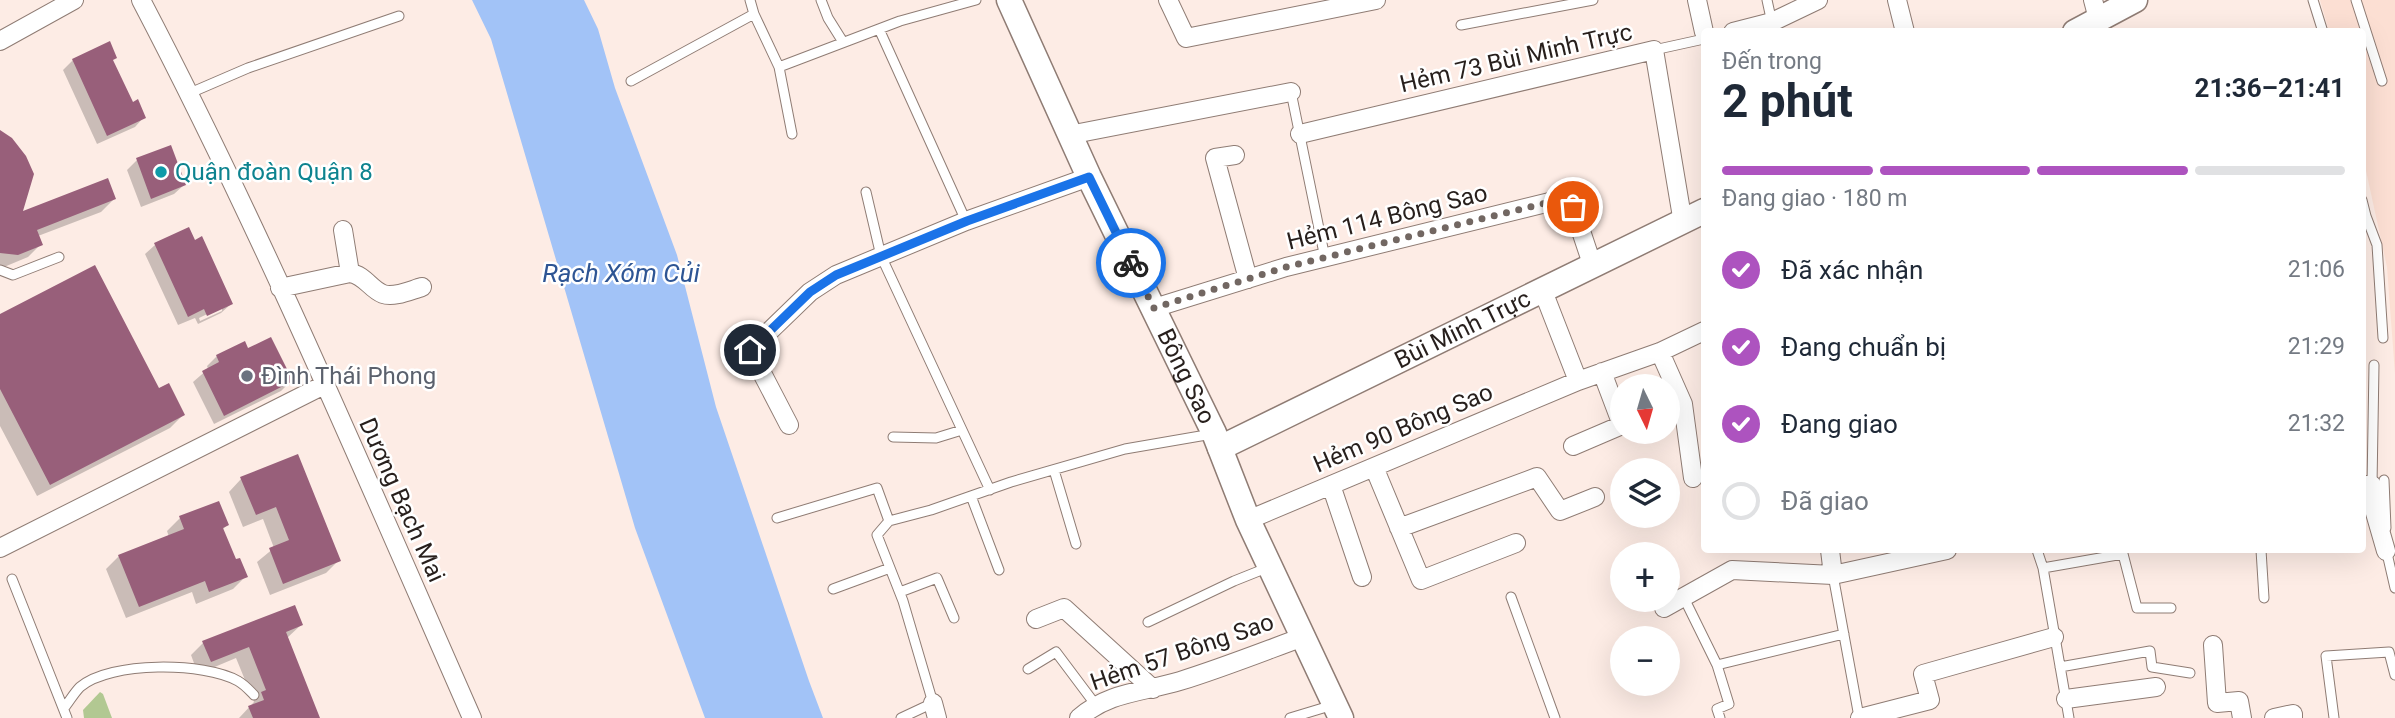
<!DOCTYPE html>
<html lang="vi">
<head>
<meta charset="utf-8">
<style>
  :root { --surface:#fff; --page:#f2f2f3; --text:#1f2937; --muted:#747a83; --line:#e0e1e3; --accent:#ad53bf }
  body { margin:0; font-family:Roboto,sans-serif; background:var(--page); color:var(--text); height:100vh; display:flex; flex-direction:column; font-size:26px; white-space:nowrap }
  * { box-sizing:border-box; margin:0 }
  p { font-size:23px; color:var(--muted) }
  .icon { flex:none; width:38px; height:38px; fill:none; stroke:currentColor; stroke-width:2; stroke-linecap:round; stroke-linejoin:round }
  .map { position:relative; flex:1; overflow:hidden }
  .sheet { position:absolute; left:1701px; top:28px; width:665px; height:525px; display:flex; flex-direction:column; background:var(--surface); border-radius:7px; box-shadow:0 7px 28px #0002 }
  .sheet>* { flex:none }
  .needle { width:46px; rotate:175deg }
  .fabs { position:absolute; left:1610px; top:374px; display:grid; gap:14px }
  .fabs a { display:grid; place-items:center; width:70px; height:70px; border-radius:50%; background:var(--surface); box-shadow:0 7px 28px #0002; font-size:35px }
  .pin { position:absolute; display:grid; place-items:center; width:60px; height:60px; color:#fff; margin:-30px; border:4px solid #fff; border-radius:50%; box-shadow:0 2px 7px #0007 }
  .courier { position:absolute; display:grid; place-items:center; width:70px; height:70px; margin:-35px; border:5px solid #1a73e8; border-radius:50%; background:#fff; color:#222; box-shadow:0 2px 9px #0007 }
  .head em { font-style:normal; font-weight:700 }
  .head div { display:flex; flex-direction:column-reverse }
  .head { display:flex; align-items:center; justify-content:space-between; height:119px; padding:0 21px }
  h1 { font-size:46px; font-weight:700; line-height:52px }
  .bar { display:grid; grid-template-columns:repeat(4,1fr); gap:10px 7px; align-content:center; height:84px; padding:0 21px }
  .bar i { height:9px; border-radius:5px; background:var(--line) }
  .bar .on { background:var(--accent) }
  .bar p { grid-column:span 4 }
  ol { padding:0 21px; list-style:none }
  li { display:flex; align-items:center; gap:21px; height:77px }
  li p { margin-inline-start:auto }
  li .icon { padding:7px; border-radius:50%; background:var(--accent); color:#fff; stroke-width:4 }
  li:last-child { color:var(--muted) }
  li i { width:38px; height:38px; border:4px solid var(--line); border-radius:50% }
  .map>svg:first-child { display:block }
  .built { fill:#fcdfd3 }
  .green { fill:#b2c892 }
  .water { fill:#a2c3f7 }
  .shadow { fill:#0003; fill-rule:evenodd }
  .building { fill:#985f7a }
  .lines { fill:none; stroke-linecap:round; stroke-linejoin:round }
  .lane-casing { stroke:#8f7c74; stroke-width:11 }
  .street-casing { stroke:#8f7c74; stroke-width:20 }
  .secondary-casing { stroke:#8f7c74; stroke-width:27 }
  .lane { stroke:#fff; stroke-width:9 }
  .street { stroke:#fff; stroke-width:18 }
  .secondary { stroke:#fff; stroke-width:24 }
  .done { stroke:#726762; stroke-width:7; stroke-dasharray:0 12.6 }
  .route { stroke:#1a73e8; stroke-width:9 }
  .culture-dot { fill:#0f9aa8; stroke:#fff; stroke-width:2.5 }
  .worship-dot { fill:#6b7280; stroke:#fff; stroke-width:2.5 }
  .labels { text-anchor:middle; stroke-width:5; stroke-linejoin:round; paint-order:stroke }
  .street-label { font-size:24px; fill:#271f1c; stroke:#fff }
  .culture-label { font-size:24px; fill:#0d838f; stroke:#fff; text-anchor:start }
  .worship-label { font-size:24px; fill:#5b616d; stroke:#fff; text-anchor:start }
  .water-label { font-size:26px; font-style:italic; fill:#2e5594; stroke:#fff }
</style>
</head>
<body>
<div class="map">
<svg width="2395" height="718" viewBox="0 0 2395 718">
  <rect width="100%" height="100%" fill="#fdece5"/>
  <!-- built -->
  <path class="built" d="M 2320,0 L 2395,0 L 2395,374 L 2387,267 L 2363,157 L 2362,32 L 2329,31 Z"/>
  <!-- green -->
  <path class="green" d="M 100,692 L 103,694 L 112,718 L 84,718 L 83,710 Z"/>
  <!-- water -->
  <path class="water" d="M 472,0 L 584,0 L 598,29 L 615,88 L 677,255 L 716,407 L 809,681 L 823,718 L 705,718 L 635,528 L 491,39 Z"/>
  <!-- shadow -->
  <path class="shadow" d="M 73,60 L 112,61 L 132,104 L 144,117 L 135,127 L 97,144 L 63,70 Z
    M 0,132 L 20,214 L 114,199 L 101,212 L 38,236 L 41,244 L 28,257 L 4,267 L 0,266 Z
    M 170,147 L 184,185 L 174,194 L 141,207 L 127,170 L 137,160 Z
    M 155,245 L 231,304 L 221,313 L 198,324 L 195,318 L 178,325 L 145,254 ZM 222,307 L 222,311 L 200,321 L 199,318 Z
    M 0,316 L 158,390 L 183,415 L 170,428 L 37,496 L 0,426 Z
    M 244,343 L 248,350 L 291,381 L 281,391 L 214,424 L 193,382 L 208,369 L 207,366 L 217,356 Z
    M 297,456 L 339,560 L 326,573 L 270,595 L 257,562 L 274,548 L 263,519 L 243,527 L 229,492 L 241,479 Z
    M 218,503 L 227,525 L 222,530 L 235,562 L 246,576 L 233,589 L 196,604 L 192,592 L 126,618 L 106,569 L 119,556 L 169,537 L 167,531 L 180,518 Z
    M 301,625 L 287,638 L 318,718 L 239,718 L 254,702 L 236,658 L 198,674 L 191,655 L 203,643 Z"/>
  <!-- building -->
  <path class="building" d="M 110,41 L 117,58 L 113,60 L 133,102 L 138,99 L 146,118 L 107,136 L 72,59 Z
    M 0,130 L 12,138 L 26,156 L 34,174 L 23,211 L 108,178 L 116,199 L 37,230 L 43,245 L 18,255 L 0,253 Z
    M 171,145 L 186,185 L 151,199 L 136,158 Z
    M 189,227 L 195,240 L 202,236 L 233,304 L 207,316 L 204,309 L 188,317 L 154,243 Z
    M 95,265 L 159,388 L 169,383 L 185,415 L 50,485 L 0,389 L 0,314 Z
    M 271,337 L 293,381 L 224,416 L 202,371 L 219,362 L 216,355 L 245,341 L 248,348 Z
    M 298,454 L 341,561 L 283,584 L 269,548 L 289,540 L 276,507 L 256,515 L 240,477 Z
    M 219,501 L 229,525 L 223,528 L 236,559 L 240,558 L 248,577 L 209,592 L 205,581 L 139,607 L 118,555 L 184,529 L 179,516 Z
    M 295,605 L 303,625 L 286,632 L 320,718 L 253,718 L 248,706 L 264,700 L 261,692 L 266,690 L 249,647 L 211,662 L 202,641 Z"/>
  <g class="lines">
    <defs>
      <path id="lane" d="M 750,0 L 754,14 L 779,67 L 900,21 L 976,0
        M 821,0 L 828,18 L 843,42
        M 1767,0 L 1774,32
        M 2313,0 L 2323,32
        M 2356,0 L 2382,81
        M 1461,25 L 1593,0
        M 879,29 L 966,221
        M 1654,50 L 1704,39
        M 779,67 L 792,134
        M 631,81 L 754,14
        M 1291,92 L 1325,258
        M 190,93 L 248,68 L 399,16
        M 866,192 L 881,256 L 990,490
        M 2362,200 L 2366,216 L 2377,245 L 2383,338
        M 0,270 L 13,275 L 59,257
        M 893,437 L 936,438 L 962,430
        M 1054,470 L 1076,544
        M 2384,480 L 2386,528
        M 2372,485 L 2374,365
        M 971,496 L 999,570
        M 777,518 L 877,488 L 889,521 L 931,510 L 1011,482 L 1125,449 L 1212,434
        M 889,521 L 877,535 L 903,601 L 933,703 L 901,718
        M 2386,549 L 2395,588
        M 2037,550 L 2043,568 L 2069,718
        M 2261,550 L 2264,598
        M 2043,568 L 2123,554 L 2137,608 L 2171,608
        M 1833,575 L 1859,717 L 1856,718
        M 12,579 L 67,718
        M 833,589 L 890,568
        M 900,592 L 937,578 L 954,618
        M 1511,597 L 1555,718
        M 1684,598 L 1717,665 L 1729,704 L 1717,709 L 1720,718
        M 1148,622 L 1234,581 L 1269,567
        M 1717,665 L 1844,634
        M 2060,667 L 2150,651 L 2152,667 L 2190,673
        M 1028,669 L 1056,652 L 1095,704
        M 64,708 C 69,702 74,693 80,687 C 111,661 204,662 238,681 C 245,685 249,690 254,695
        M 1290,718 L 1333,705
        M 2334,718 L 2326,656 L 2389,652 L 2395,675"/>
      <path id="street" d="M 141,0 C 263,233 366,477 472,718
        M 1168,0 L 1186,38 L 1376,0
        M 1697,0 L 1704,32
        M 1897,0 L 1905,32
        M 2093,0 L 2098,19
        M 1733,32 L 1772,22 L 1818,0
        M 0,41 L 74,0
        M 1300,134 L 1654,50 L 1683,223
        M 1069,135 L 1291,92
        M 1235,155 L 1215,158 L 1248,279
        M 343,230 L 350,273
        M 280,288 L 350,273 C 365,275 370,289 383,294 C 394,298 411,290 422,287
        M 1543,291 L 1578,381 L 1660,352 L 1704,331
        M 1154,308 L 1286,267 L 1558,200 L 1573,207 L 1593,267
        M 1660,352 L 1683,404 L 1693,478
        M 789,425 L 750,350 L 810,292 L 836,275 L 966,221 L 1089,177
        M 1573,446 L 1622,425 L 1602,372
        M 1374,467 L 1421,580 L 1516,543
        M 1331,485 L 1362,577
        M 2362,485 L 2372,485 L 2373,506 L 2386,551
        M 1248,520 L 1578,381
        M 1399,528 L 1537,477 L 1560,511 L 1595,497
        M 0,548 L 324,385
        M 1830,550 L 1833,575
        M 1664,608 L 1732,570 L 1833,575 L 1947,550
        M 1036,619 L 1064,608 L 1153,689
        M 2213,645 L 2217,703 L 2239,701 L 2242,718
        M 2066,699 L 2156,687
        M 933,703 L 937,718
        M 1079,718 C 1108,692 1144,692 1180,681 C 1222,668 1262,652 1303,637
        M 1860,718 L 1930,700 L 1923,674 L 2054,637
        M 2274,718 L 2293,714 L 2293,718"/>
      <g id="secondary">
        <path id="s1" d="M 1009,0 L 1089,177 L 1214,433 L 1248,520 L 1341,718"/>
        <path d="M 2075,32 L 2135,0"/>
        <path id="s2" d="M 1220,448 L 1704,211"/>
      </g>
    </defs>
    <!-- lane casing -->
    <use href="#lane" class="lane-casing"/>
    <!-- street casing -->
    <use href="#street" class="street-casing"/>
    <!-- secondary casing -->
    <use href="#secondary" class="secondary-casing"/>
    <!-- lane -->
    <use href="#lane" class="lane"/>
    <!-- street -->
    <use href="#street" class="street"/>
    <!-- secondary -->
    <use href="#secondary" class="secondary"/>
  </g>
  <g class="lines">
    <!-- done -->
    <path class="done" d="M 1131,263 L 1154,308 L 1286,267 L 1558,200 L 1573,207"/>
    <!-- route -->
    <path class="route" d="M 750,350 L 810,292 L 836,275 L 967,221 L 1089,177 L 1131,263"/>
  </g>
  <!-- markers -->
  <circle class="culture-dot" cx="161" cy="172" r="7"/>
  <circle class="worship-dot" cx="247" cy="376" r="7"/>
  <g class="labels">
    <!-- street labels -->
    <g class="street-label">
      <text transform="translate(1516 58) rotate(-13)" y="8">Hẻm 73 Bùi Minh Trực</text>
      <text transform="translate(1387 217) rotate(-14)" y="8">Hẻm 114 Bông Sao</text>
      <text dy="8" stroke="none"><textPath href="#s2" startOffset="270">Bùi Minh Trực</textPath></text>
      <text dy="8" stroke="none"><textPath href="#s1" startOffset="416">Bông Sao</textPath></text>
      <text transform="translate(1403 428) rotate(-23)" y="8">Hẻm 90 Bông Sao</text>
      <text transform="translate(402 500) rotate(66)" y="8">Dương Bạch Mai</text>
      <text transform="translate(1182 652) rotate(-19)" y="8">Hẻm 57 Bông Sao</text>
    </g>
    <!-- culture labels -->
    <g class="culture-label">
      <text x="175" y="180">Quận đoàn Quận 8</text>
    </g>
    <!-- worship labels -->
    <g class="worship-label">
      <text x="261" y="384">Đình Thái Phong</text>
    </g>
    <!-- water labels -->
    <g class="water-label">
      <text x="621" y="282">Rạch Xóm Củi</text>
    </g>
  </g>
</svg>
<div class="fabs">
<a><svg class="needle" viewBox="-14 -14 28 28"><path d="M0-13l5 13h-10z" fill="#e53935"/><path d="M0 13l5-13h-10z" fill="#747a83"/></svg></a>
<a><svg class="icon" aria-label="layers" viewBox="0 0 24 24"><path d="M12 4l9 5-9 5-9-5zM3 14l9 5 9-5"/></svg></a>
<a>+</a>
<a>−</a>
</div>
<div class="pin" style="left:1573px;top:207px;background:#ea580c"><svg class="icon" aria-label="bag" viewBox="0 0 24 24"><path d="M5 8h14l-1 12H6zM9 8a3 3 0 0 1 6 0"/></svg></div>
<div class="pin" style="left:750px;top:350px;background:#1f2937"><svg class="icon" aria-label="home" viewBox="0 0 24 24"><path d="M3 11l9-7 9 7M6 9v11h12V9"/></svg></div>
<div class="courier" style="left:1131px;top:263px"><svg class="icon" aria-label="bike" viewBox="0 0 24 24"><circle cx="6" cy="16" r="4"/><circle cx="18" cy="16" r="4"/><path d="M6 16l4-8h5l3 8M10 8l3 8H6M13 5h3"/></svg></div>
<section class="sheet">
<div class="head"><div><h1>2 phút</h1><p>Đến trong</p></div><em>21:36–21:41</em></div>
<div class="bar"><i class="on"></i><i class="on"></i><i class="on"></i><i></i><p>Đang giao · 180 m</p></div>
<ol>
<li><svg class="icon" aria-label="check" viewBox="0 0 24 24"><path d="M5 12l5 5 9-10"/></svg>Đã xác nhận<p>21:06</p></li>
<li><svg class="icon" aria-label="check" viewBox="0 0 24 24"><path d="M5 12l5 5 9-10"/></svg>Đang chuẩn bị<p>21:29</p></li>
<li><svg class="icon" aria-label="check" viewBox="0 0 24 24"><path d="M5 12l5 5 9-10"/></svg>Đang giao<p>21:32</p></li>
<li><i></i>Đã giao</li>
</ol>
</section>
</div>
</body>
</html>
